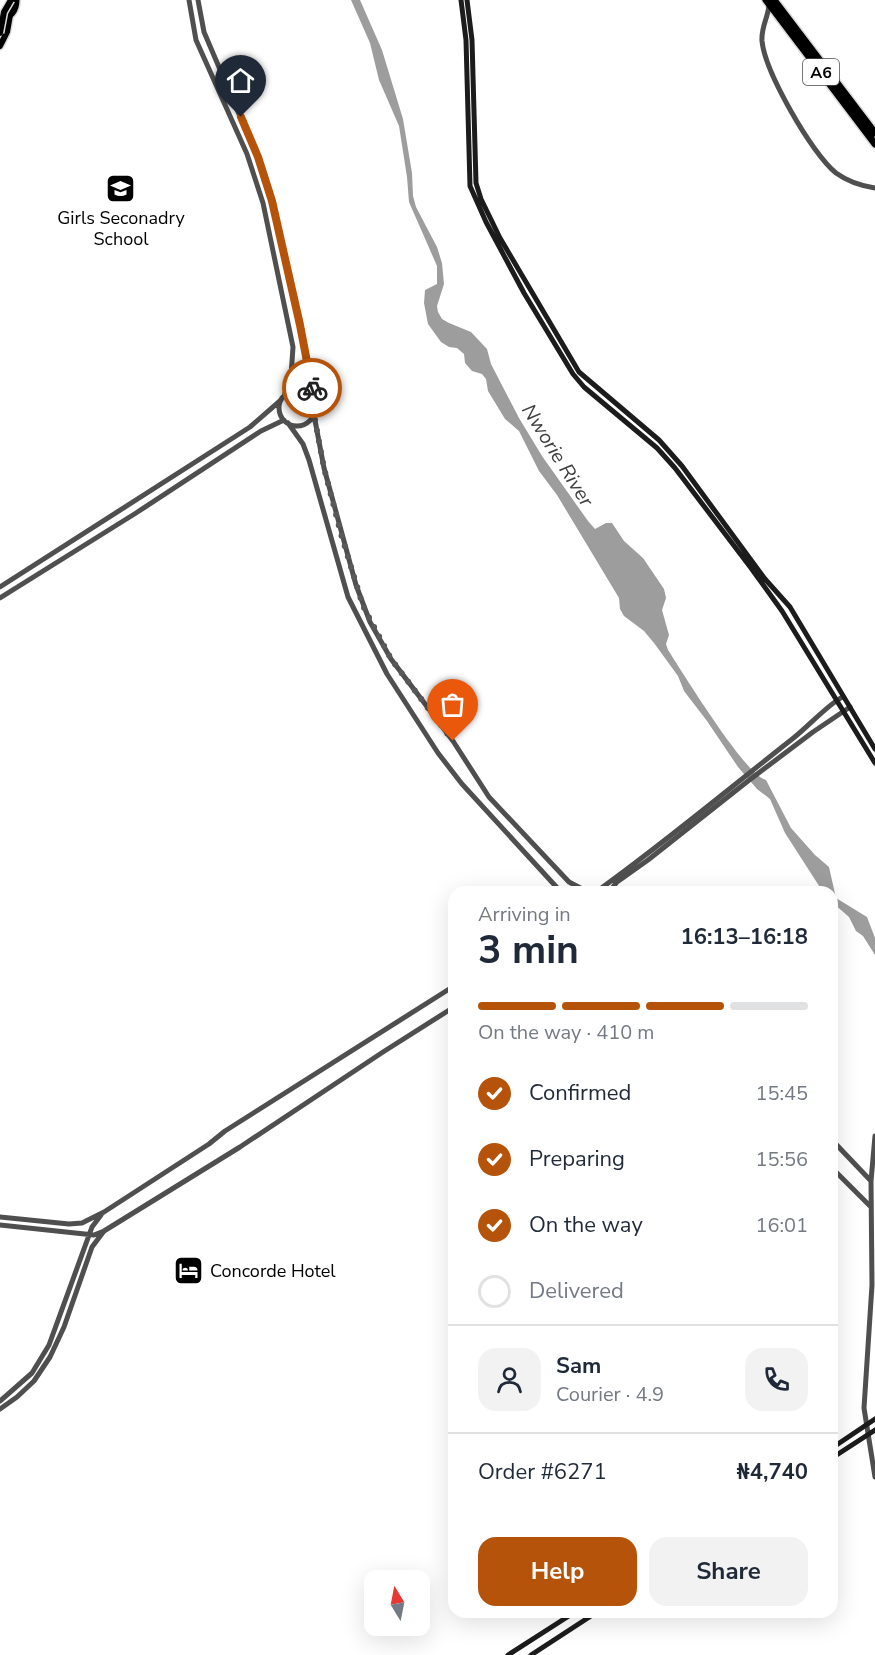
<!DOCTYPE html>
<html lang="en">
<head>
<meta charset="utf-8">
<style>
  :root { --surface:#fff; --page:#f2f2f3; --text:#1f2937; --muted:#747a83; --line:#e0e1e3; --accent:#b45309 }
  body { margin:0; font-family:"Nunito Sans",sans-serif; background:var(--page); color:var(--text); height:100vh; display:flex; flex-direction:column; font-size:22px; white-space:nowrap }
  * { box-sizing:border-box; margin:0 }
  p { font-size:20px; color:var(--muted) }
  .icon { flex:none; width:33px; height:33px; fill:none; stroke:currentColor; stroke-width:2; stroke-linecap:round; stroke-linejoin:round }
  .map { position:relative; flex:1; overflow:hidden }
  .panel { position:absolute; left:448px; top:886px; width:390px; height:732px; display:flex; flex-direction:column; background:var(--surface); border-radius:18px; box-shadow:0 6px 24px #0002 }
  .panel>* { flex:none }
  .needle { width:39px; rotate:350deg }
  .fabs { position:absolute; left:364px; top:1570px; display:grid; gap:12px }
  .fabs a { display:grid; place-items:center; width:66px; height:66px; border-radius:12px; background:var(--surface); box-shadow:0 6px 24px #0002; font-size:30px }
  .pin { position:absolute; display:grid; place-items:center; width:51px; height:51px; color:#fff; margin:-62px -26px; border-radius:50% 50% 50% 0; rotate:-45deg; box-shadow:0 0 6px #0007 }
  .pin .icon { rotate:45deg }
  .courier { position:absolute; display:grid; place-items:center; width:60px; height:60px; margin:-30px; border:4px solid #b45309; border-radius:50%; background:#fff; color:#222; box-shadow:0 2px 8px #0007 }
  .head em { font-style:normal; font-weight:700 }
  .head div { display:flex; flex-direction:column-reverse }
  .head { display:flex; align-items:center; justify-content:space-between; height:102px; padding:0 30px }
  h1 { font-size:39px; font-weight:700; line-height:45px }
  .bar { display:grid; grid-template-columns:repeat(4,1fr); gap:9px 6px; align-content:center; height:72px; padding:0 30px }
  .bar i { height:8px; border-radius:4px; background:var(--line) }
  .bar .on { background:var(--accent) }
  .bar p { grid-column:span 4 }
  .line { display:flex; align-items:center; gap:15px; padding:0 30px; border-top:2px solid var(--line) }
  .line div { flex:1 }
  .round { display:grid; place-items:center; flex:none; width:63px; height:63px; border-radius:18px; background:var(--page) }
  ol { padding:0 30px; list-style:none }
  li { display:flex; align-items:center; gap:18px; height:66px }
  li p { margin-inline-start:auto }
  li .icon { padding:6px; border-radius:50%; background:var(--accent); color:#fff; stroke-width:4 }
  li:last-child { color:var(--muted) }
  li i { width:33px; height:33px; border:3px solid var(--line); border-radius:50% }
  .button { display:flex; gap:12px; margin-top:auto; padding:12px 30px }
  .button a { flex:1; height:69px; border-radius:18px; background:var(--accent); color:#fff; font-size:24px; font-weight:700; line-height:69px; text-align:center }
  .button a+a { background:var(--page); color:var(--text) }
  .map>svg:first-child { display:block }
  .water { fill:#9d9d9d }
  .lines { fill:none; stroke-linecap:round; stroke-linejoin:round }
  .primary-casing { stroke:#dbdbdb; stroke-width:9 }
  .trunk-casing { stroke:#dbdbdb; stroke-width:10 }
  .tertiary { stroke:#4f4f4f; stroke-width:5 }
  .secondary { stroke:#1c1c1c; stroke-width:5 }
  .primary { stroke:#000; stroke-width:6 }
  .trunk { stroke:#000; stroke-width:7 }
  .primary-bridge-casing { stroke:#dbdbdb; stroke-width:9; stroke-linecap:butt }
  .primary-bridge { stroke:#000; stroke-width:6 }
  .done { stroke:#595959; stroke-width:6; stroke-dasharray:0 10.8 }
  .route { stroke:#b45309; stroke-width:8 }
  .labels { text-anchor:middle; stroke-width:5; stroke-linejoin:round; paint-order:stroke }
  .shield { fill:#fff; stroke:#4c4c4c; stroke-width:1.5 }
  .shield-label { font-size:16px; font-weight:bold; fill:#000 }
  .poi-label { font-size:18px; fill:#000; stroke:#fff }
  .water-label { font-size:20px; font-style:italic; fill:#3e3e3e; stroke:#fff }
</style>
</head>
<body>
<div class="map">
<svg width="875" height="1655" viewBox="0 0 875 1655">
  <rect width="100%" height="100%" fill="#fff"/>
  <!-- water -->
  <path class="water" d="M 351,0 L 360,0 L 382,50 L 403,119 L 412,173 L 413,196 L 416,207 L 437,247 L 442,263 L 444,284 L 437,306 L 438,312 L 442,319 L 449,323 L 471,332 L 487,349 L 491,364 L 519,418 L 542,456 L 588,521 L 595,529 L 606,523 L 612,523 L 624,541 L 643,558 L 664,589 L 666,598 L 662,610 L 669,635 L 666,644 L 668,650 C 683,673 746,776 766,780 L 791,828 L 815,855 L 829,867 L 836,898 L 867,917 L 875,938 L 875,955 L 863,936 L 856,931 L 849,917 L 833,903 L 832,892 L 823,892 L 785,833 L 770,799 L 757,789 L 738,767 L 707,721 L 684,691 L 678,676 L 654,643 L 644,631 L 624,616 L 620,609 L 619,598 L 557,495 L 539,471 L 519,431 L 505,419 L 488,391 L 486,379 L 482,374 L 472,371 L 465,363 L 464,354 L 457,348 L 449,347 L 441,342 L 428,324 L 424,303 L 425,290 L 437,284 L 437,266 L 409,202 L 407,177 L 399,126 L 379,80 L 370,43 Z"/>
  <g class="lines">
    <defs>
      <path id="primary" d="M 0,46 L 7,32 L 10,15"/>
      <path id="trunk" d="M 766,0 L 875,144
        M 774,0 L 875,133
        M 0,20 C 10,17 16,11 16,0"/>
    </defs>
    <!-- primary casing -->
    <use href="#primary" class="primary-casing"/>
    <!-- trunk casing -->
    <use href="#trunk" class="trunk-casing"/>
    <!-- tertiary -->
    <path class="tertiary" d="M 189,0 L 196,40 L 247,154 L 263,203 L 293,347 L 291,376 L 284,396
      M 198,0 L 204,32 L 265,175 L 300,325 L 314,400
      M 769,5 C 768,18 761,27 762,41 C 765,72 812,154 836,173 C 847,181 862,186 875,188
      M279 408a18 18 0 1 1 36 0a18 18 0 1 1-36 0Z
      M 314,415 L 324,468 L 356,585 L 370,622 L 391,659 L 453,741 L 489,797 L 569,882 L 588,892
      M 288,423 L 303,444 L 309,460 L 348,597 L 387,674 L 438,753 L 462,784 L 561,892
      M 0,587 L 250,427 L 281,400
      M 0,598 L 136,513 L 261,431 L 284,420
      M 596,892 C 663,844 726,791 791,740 C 805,730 830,702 843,697
      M 609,892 L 617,882 L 648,860 L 748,781 L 813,732 L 850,707
      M 875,1136 L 871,1181 L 872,1285 L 864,1408 L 875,1477
      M 832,1140 L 871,1181
      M 832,1168 L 871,1207
      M 0,1217 L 69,1224 L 82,1223 L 104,1212 L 209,1144 L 225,1131 L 454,986
      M 0,1225 L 94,1235 L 104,1231 L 240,1147 L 383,1052 L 454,1007
      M 0,1401 L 32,1373 L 49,1345 L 92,1227 L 101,1215
      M 0,1409 L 17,1397 L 34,1381 L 50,1357 L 64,1327 L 92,1247 L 104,1231"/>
    <!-- secondary -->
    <path class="secondary" d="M 461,0 L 466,40 L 470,186 L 486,222 L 524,293 L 573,374 L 584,387 L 657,448 L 675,468 L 751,568 L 782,611 L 875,763
      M 467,0 L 472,40 L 476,183 L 481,199 L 500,238 L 579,372 L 659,440 L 682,466 L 765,579 L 790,607 L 875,749
      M 832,1448 L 875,1419
      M 832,1458 L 875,1430
      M 508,1655 L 575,1612
      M 531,1655 L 597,1612"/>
    <!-- primary -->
    <use href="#primary" class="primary"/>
    <!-- trunk -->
    <use href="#trunk" class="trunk"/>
    <defs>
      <path id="primary-bridge" d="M 0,33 L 4,12 L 11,0"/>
    </defs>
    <!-- primary-bridge casing -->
    <use href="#primary-bridge" class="primary-bridge-casing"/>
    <!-- primary-bridge -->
    <use href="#primary-bridge" class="primary-bridge"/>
  </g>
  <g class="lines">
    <!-- done -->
    <path class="done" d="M 312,388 L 315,405 L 314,415 L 324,468 L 341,534 L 363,606 L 391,659 L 453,741"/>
    <!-- route -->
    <path class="route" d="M 241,117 L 258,157 L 272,201 L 300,325 L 312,388"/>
  </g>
  <!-- icons -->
  <defs>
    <symbol id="school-square" viewBox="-11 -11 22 22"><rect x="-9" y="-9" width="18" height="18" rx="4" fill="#000" stroke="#fff"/><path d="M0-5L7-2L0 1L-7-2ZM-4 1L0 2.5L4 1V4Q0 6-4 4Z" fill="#fff"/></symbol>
    <symbol id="hotel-square" viewBox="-11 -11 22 22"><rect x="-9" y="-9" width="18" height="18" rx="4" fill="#000" stroke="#fff"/><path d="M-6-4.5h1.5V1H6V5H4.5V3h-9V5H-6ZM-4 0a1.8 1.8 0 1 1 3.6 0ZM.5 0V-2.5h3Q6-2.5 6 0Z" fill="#fff"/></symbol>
  </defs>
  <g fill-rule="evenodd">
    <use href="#school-square" x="104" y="172" width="33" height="33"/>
    <use href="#hotel-square" x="172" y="1254" width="33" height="33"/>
  </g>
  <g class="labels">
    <!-- shield labels -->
    <rect class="shield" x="803" y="59" width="36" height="26" rx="4.5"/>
    <g class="shield-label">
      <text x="821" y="78">A6</text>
    </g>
    <!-- poi labels -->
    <g class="poi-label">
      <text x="121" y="224">Girls Seconadry<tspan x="121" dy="21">School</tspan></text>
      <text x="210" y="1277" text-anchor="start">Concorde Hotel</text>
    </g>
    <!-- water labels -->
    <g class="water-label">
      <text transform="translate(558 455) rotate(58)" y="7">Nworie River</text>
    </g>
  </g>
</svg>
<div class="fabs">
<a><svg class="needle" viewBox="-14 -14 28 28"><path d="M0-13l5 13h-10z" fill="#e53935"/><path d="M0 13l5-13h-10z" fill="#747a83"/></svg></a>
</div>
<div class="pin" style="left:453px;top:741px;background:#ea580c"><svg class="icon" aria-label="bag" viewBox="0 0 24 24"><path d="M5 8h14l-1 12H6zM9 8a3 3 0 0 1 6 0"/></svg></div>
<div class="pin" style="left:241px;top:117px;background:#1f2937"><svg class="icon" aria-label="home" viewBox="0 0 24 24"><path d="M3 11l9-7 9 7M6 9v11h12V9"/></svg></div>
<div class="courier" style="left:312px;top:388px"><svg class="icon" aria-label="bike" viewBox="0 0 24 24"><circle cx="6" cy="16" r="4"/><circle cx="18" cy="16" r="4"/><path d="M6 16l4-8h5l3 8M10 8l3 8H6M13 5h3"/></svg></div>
<section class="panel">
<div class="head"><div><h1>3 min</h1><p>Arriving in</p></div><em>16:13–16:18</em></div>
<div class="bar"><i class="on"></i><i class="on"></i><i class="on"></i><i></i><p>On the way · 410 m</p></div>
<ol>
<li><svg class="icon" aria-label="check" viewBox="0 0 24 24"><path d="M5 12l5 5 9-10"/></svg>Confirmed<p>15:45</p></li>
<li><svg class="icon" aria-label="check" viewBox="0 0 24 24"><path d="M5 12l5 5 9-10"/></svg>Preparing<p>15:56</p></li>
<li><svg class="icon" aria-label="check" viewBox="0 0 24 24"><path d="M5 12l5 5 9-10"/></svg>On the way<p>16:01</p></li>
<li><i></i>Delivered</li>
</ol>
<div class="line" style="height:108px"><a class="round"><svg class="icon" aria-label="person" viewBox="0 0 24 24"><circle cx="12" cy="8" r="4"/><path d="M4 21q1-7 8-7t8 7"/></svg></a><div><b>Sam</b><p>Courier · 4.9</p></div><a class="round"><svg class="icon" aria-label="phone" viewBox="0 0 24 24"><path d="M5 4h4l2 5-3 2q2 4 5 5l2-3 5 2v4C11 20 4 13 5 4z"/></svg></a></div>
<div class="line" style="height:78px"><div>Order #6271</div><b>₦4,740</b></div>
<div class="button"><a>Help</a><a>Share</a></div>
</section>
</div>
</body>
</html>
